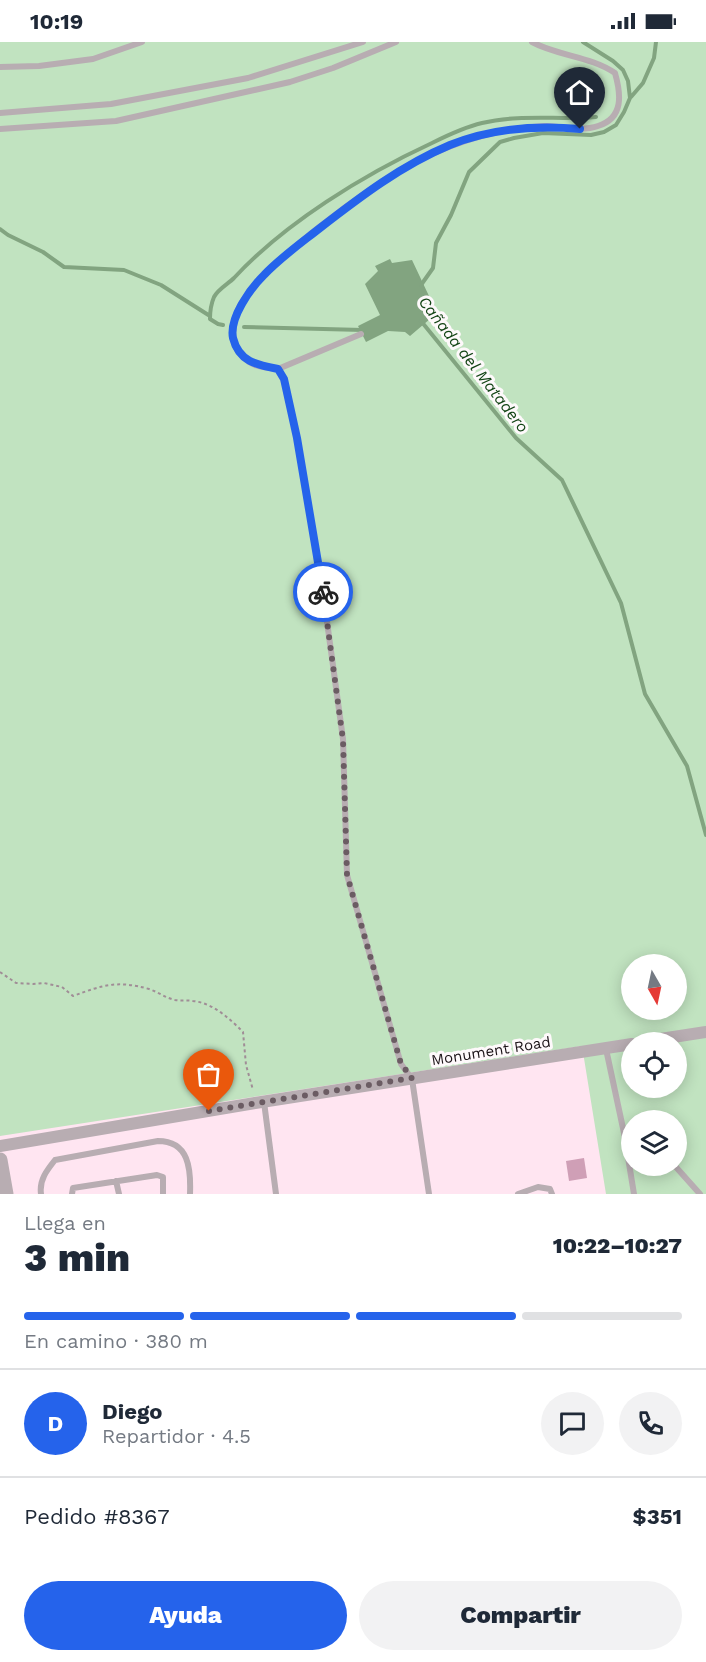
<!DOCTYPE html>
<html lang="es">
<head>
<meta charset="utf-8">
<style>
  :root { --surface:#fff; --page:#f2f2f3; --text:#1f2937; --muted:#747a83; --line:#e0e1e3; --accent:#2563eb }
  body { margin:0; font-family:"Work Sans",sans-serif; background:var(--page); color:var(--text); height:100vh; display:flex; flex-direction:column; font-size:22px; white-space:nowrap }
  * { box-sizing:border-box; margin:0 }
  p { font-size:20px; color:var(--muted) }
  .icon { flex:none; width:33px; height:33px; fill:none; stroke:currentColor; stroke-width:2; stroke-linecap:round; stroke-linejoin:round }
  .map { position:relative; height:1152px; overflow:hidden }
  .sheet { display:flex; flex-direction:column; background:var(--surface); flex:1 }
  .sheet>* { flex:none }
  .needle { width:39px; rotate:171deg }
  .fabs { position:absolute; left:621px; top:912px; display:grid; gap:12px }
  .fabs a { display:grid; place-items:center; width:66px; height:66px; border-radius:50%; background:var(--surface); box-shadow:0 3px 15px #0003; font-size:30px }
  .pin { position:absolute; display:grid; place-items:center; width:51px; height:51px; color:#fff; margin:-62px -26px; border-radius:50% 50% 50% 0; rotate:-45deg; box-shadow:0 0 6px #0007 }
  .pin .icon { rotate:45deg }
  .courier { position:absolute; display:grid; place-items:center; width:60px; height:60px; margin:-30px; border:4px solid #2563eb; border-radius:50%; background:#fff; color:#222; box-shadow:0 2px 8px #0007 }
  .head em { font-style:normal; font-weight:800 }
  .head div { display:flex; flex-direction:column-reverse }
  .head { display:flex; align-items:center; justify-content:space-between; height:102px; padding:0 24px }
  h1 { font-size:39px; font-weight:800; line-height:45px }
  .bar { display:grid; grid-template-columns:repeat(4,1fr); gap:9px 6px; align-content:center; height:72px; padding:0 24px }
  .bar i { height:8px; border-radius:4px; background:var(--line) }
  .bar .on { background:var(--accent) }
  .bar p { grid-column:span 4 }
  .line { display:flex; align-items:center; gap:15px; padding:0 24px; border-top:2px solid var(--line) }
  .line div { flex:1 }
  .round { display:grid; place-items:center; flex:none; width:63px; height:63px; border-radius:32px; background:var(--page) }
  .primary-button { display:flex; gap:12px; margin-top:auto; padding:12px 24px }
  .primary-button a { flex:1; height:69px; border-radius:36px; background:var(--accent); color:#fff; font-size:24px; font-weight:800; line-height:69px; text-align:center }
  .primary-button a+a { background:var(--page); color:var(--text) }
  .status { display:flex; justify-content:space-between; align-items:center; height:42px; padding:0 30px; background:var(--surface); direction:ltr }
  .status svg { height:16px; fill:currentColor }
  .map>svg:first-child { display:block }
  .green { fill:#c1e3c0; fill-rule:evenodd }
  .water { fill:#82a480 }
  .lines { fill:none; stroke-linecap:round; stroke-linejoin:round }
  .stream { stroke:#82a480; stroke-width:4 }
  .building { fill:#cf9fb6 }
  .path { stroke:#a08d96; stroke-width:2; stroke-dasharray:3 3; stroke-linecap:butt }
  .service { stroke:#b8adb2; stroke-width:6 }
  .minor { stroke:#b8adb2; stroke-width:12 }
  .tertiary { stroke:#b8adb2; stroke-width:15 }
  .done { stroke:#6b5c63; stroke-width:6; stroke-dasharray:0 10.8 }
  .route { stroke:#2563eb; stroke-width:8 }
  .labels { text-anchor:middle; stroke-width:6; stroke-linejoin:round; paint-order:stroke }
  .street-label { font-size:15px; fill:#1b1317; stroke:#fef9fb }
  .water-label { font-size:16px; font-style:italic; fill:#134515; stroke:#fef9fb }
</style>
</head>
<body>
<div class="status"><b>10:19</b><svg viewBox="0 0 49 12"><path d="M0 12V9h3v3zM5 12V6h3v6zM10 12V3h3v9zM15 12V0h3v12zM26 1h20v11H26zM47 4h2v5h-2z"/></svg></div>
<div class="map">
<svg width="706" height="1152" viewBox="0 0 706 1152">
  <rect width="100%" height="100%" fill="#ffe5f1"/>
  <!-- green -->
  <path class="green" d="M 0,0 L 706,0 L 706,1152 L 606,1152 L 582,1004 L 0,1094 ZM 632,922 L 676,922 L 676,968 L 632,968 ZM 632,1000 L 676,1000 L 676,1046 L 632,1046 ZM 632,1078 L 676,1078 L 676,1124 L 632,1124 Z"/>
  <!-- water -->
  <path class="water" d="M 390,217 L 392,221 L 412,218 L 437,271 L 410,294 L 405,290 L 388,289 L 366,300 L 358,284 L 380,273 L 365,242 L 378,229 L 375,224 Z"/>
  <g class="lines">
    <!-- stream -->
    <path class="stream" d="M 631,55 L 643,41 L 654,16 L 656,0
      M 0,187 L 8,193 L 43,210 L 64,225 L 124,228 L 161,243 L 210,274
      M 421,243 L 433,226 L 436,201 L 451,173 L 469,130 L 500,100 L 514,96 L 543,91 L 591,93 L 604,90 L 616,83 L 624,70 L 630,56 L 628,39 L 623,28 L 613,19 L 583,0
      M 421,279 L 516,396 L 562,438 L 621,561 L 645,652 L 687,724 L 706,793
      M 223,283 L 218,282 L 210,277 C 210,269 211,262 214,255 C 218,247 228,242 234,236 C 285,181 363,133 432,101 C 448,93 465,85 482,81 C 519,72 558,78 596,75
      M 244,285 L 363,288"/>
  </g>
  <!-- building -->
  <path class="building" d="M 584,1116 L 587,1136 L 569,1139 L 566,1119 Z"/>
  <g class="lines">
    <!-- path -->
    <path class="path" d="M 0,930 L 16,941 L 33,942 L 44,941 L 62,945 L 73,954 C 103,943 117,938 149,947 C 158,950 166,956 175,958 C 181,959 187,958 193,959 C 213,961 230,977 243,990 L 246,1023 L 253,1048"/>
    <!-- service -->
    <path class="service" d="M 0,25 L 39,24 L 93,17 L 142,0
      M 0,71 L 111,62 L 248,36 L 363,0
      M 0,87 L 116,79 L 290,40 L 333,26 L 396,0
      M 278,327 L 361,292
      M 606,1007 L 624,1091 L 634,1152
      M 264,1060 L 276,1152
      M 675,1124 L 700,1152
      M 116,1139 L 119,1152
      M 41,1152 C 39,1138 47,1128 55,1118 L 158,1099 C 189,1099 191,1127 190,1152
      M 72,1152 L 73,1146 L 157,1133 L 163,1135 L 163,1152
      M 429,1152 L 412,1037 L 401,1022 L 347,833 L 343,697 L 322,543 L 297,396 L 284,337 L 278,327 C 271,326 262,326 255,323 C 247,320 236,309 234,301 C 232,290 233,280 237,270 C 252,229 376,139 417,119 C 457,99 499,86 544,84 C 561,84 581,90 598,84 C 624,76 621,52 615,31 C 590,14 558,14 532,0
      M 518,1152 L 538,1145 L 550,1147 L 552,1152"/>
    <!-- minor -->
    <path class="minor" d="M 641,1000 L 706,990
      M 0,1104 L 255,1061 L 632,1002"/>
    <!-- tertiary -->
    <path class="tertiary" d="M 0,1118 L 6,1152"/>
  </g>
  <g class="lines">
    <!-- done -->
    <path class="done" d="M 209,1069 L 412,1036 L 401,1022 L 347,833 L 343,698 L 323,550"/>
    <!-- route -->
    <path class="route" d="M 323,550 L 297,396 L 284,337 L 278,327 C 257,323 239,320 233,296 C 229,276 250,247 264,233 C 280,216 301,201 320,186 C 360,155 402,123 450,103 C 492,86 535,83 580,87"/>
  </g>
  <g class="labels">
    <!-- street labels -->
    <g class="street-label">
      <text transform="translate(491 1009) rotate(-9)" y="5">Monument Road</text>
    </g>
    <!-- water labels -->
    <g class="water-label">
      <text transform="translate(474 322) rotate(52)" y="6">Cañada del Matadero</text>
    </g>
  </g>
</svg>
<div class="fabs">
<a><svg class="needle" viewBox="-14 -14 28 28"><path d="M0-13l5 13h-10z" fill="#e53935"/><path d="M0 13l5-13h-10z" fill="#747a83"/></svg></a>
<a><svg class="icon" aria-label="locate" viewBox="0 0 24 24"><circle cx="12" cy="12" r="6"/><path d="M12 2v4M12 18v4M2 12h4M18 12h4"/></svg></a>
<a><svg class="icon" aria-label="layers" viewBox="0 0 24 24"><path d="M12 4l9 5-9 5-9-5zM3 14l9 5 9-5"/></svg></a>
</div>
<div class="pin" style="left:209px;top:1069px;background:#ea580c"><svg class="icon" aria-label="bag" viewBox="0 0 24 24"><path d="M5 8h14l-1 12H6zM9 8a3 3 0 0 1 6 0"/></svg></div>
<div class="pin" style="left:580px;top:87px;background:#1f2937"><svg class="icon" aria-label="home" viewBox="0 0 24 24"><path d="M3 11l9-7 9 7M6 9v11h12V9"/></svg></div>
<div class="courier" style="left:323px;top:550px"><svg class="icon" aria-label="bike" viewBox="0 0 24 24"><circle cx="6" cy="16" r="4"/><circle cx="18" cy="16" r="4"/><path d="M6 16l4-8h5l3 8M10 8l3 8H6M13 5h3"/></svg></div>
</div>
<section class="sheet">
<div class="head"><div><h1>3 min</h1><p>Llega en</p></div><em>10:22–10:27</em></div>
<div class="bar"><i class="on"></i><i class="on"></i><i class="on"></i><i></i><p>En camino · 380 m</p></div>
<div class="line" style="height:108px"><b class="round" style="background:var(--accent);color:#fff">D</b><div><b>Diego</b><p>Repartidor · 4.5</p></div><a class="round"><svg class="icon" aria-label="chat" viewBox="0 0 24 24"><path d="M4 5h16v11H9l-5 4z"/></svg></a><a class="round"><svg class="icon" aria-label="phone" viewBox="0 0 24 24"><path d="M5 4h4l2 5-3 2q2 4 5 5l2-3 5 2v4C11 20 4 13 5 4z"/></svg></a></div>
<div class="line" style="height:78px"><div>Pedido #8367</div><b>$351</b></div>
<div class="primary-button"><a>Ayuda</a><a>Compartir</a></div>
</section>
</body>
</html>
